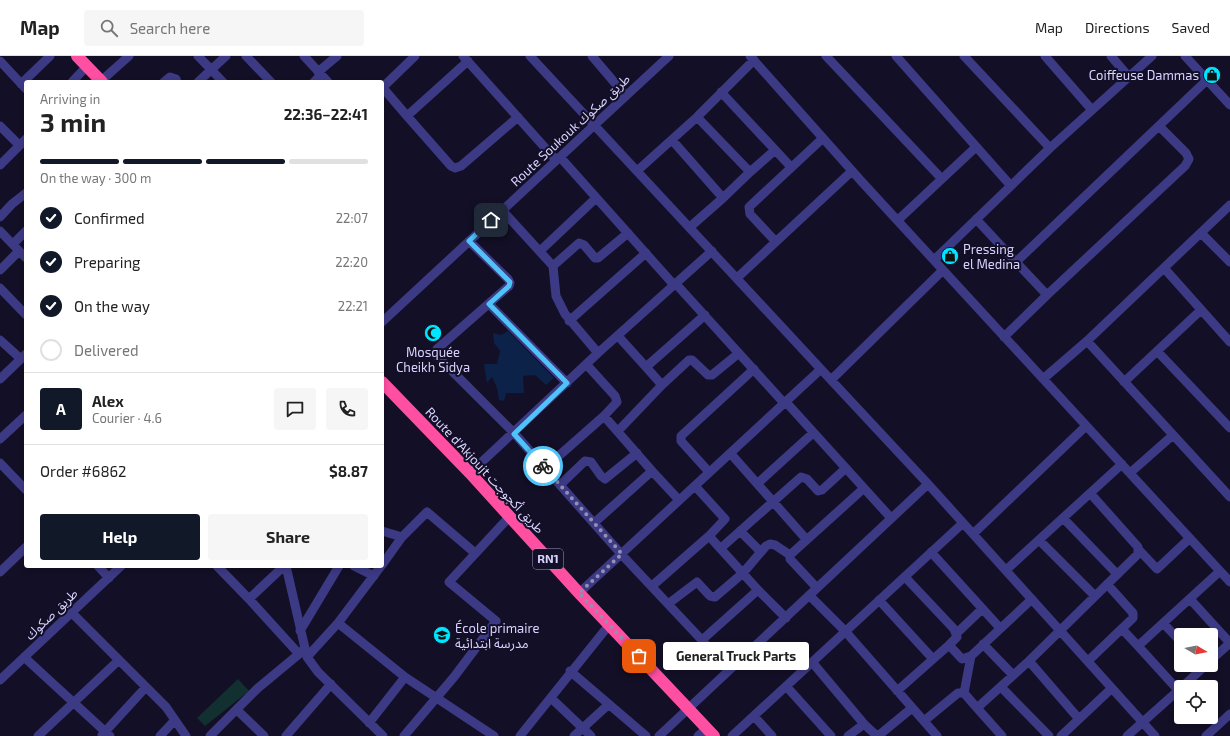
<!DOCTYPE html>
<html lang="en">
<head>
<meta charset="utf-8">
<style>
  :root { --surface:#fff; --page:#f6f6f6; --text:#222; --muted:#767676; --line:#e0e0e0; --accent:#111827 }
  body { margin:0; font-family:"Exo 2","Noto Sans Arabic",sans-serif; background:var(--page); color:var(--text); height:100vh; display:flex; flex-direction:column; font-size:15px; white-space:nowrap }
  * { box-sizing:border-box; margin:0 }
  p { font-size:13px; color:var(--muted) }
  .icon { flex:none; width:22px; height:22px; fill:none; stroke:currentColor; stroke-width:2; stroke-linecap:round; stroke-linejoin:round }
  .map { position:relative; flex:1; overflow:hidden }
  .side { position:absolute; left:24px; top:24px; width:360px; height:488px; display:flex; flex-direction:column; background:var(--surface); border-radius:4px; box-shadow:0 2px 6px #0003 }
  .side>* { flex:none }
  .needle { width:26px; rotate:100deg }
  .buttons { position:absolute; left:1174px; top:572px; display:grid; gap:8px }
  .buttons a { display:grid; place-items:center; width:44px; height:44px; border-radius:4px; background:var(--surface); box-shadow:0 2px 6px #0003; font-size:20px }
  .pin { position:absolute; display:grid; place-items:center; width:34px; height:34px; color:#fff; margin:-17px; border-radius:8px; box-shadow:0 2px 6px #0006 }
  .courier { position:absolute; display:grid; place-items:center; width:40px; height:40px; margin:-20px; border:3px solid #4fc3f7; border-radius:50%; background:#fff; color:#222; box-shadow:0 1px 5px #0007 }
  .bubble { position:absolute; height:28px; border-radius:4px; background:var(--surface); box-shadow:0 2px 6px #0003; font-size:13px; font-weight:700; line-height:28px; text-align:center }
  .overview em { font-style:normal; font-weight:700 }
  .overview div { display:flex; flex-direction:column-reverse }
  .overview { display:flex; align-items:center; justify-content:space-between; height:68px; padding:0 16px }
  h1 { font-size:26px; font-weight:700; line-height:30px }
  .bar { display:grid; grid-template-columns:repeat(4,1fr); gap:6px 4px; align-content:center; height:48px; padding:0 16px }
  .bar i { height:5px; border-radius:3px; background:var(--line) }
  .bar .current { background:var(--accent) }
  .bar p { grid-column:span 4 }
  .line { display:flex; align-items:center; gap:10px; padding:0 16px; border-top:1px solid var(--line) }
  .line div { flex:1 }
  .round { display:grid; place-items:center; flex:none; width:42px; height:42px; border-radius:4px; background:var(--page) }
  ol { padding:0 16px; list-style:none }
  li { display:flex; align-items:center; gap:12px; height:44px }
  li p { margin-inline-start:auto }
  li .icon { padding:4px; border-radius:50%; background:var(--accent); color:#fff; stroke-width:4 }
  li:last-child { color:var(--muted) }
  li i { width:22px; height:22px; border:2px solid var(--line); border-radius:50% }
  .cta { display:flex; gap:8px; margin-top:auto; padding:8px 16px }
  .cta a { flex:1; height:46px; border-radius:4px; background:var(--accent); color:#fff; font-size:16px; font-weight:700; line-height:46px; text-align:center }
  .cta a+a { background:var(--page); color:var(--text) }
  header { display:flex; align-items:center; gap:24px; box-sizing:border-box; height:56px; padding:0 20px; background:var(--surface); border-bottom:1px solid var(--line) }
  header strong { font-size:19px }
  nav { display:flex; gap:22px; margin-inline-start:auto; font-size:14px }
  .search { width:280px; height:36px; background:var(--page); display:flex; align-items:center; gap:10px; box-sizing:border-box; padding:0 14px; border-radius:4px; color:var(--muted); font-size:15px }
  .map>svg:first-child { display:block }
  .green { fill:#12302f }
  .water { fill:#0c2248 }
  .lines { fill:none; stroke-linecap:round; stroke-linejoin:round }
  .minor { stroke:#3d3a85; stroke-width:9 }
  .highway { stroke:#ff4fa3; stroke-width:12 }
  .done { stroke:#948fb3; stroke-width:4; stroke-dasharray:0 7.2 }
  .route { stroke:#4fc3f7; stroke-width:5 }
  .labels { text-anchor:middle; stroke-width:4; stroke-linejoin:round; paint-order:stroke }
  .shield { fill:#130f26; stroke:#9e99be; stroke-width:1 }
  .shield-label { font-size:12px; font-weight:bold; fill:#d9d4ff }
  .poi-label { font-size:13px; fill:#d9d4ff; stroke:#130f26; text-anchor:start }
  .street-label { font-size:13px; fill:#d9d4ff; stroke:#130f26 }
</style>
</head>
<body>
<header>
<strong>Map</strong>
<div class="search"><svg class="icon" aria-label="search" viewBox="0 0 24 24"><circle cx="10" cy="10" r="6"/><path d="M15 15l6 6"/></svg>Search here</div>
<nav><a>Map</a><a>Directions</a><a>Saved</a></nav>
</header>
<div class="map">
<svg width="1230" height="680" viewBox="0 0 1230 680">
  <rect width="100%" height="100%" fill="#130f26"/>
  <!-- green -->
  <path class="green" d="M 238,623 L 249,635 L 205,670 L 197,662 Z"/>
  <!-- water -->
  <path class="water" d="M 508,275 L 554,322 L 546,329 L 535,319 L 523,320 L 524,337 L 506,337 L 504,345 L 499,344 L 497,332 L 492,321 L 487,327 L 484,308 L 497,308 L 500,295 L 494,287 L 493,277 L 501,279 Z"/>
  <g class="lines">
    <!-- minor -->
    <path class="minor" d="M 198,0 L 223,26
      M 246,0 L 271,26
      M 304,0 L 328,26
      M 463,0 L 556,104
      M 530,0 L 831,324 L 943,214
      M 592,0 L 626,40
      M 750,0 L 862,126 L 1230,526
      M 826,0 L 941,122
      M 896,0 L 1011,130
      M 964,0 L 1050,92
      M 1045,0 L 1092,54
      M 1111,0 L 1128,20
      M 1185,0 L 1230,49
      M 0,5 L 26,33
      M 318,16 L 337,0
      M 101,25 L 129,0
      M 72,26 L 87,10
      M 164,26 L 170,21 L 176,23 L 177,26
      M 198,26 L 226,0
      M 314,26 L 321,19
      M 21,28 L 50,0
      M 382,32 L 415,0
      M 383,32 L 407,60 L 468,5
      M 721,36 L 791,111
      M 407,60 L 451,110 L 455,112 L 461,110 L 518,61
      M 697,61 L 750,116 L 723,142
      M 0,70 L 19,89
      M 1159,70 L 1186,97 L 1189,103 L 1185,110 L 1047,239 L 1016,206 L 1207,24
      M 672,84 L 723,142 L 690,171
      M 560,101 L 674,229
      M 0,109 L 26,83
      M 637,115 L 697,61 L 754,4
      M 750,116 L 775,94
      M 502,154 L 553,210 L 556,240 L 565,258 L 598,297
      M 0,161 L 12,148 L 26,137
      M 976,163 L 1016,206
      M 898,164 L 976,91
      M 0,175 L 26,202
      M 1201,177 L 1230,206
      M 469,185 L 508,223 L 510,227 L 509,230 L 437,293 L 437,300 L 514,377 L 545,412
      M 776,186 L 750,158 L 749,151 L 823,82
      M 13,188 L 26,175
      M 540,195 L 596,142
      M 934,204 L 1050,92 L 1152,0
      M 553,210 L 579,187 L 584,189 L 595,202 L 598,202 L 628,177
      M 1164,212 L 1230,286
      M 0,214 L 19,195
      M 737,222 L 852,115
      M 676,228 L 784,347
      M 0,232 L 26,259
      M 489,248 L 567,327
      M 569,265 L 646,197
      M 382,266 L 669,0
      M 618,280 L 646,311
      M 1004,281 L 1047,239
      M 0,284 L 21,303
      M 1087,285 L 1230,441
      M 1157,295 L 1230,372
      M 586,308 L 615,340 L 617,346 L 604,360 L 545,412 L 622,499 L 729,613
      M 0,323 L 26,298
      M 1043,323 L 1087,285 L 1230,149
      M 831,324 L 928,428 L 1155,680
      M 1124,326 L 1201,254
      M 662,329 L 689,304 L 692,304 L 708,319 L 712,319 L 739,297
      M 785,345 L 891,462
      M 604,360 L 652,415
      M 618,375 L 662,329 L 646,311 L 705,259
      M 0,383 L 26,359
      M 731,398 L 806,483
      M 0,407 L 26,434
      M 709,416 L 681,385 L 681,380 L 754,313
      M 470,417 L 598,297 L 712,195
      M 1130,417 L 1173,379
      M 758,427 L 813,377
      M 560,429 L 585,405 L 591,406 L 601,420 L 605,423 L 637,397
      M 695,430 L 725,463 L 709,480
      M 1063,462 L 1117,518
      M 594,467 L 652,415 L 679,444
      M 382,475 L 402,481 L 427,456 L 475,497
      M 740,475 L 761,496
      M 973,478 L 1086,370
      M 1039,484 L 1095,540
      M 721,492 L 801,421 L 807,423 L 818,435 L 822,434 L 846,412
      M 1139,494 L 1157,513 L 1190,482
      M 931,496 L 1000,572
      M 382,509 L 402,481
      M 98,510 L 109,522
      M 217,510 L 249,543 L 299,598 L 304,593
      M 286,510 L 307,601 L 338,567 L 405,621 L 494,680
      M 354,510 L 374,520
      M 1006,514 L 1122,408
      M 0,516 L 26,491
      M 905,521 L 954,573 L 957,581 L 949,589
      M 652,530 L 709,480 L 758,534 L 786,562
      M 817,532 L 790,503 L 790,499 L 863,433
      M 579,537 L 820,314
      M 810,540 L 845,575 L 937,680
      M 249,543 L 284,510
      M 1190,543 L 1230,587
      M 879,544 L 933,603
      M 668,548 L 697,526 L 710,540 L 715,541 L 743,517 L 766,490 L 770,488 L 775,489 L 790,499
      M 71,556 L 166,651 L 186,680
      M 338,567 L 381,510
      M 1163,567 L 1181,586
      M 1122,573 L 1138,590
      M 300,575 L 339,510
      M 957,577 L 982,553
      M 702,584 L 758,534
      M 983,588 L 1013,619
      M 24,601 L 110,680
      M 307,601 L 318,616 L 383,680
      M 1211,604 L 1230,587
      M 1029,605 L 1079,663
      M 1088,605 L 1133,562 L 1133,557 L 1107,528
      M 812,606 L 864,668
      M 570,615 L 646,680
      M 0,624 L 121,510
      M 786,630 L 831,680
      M 1001,631 L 1049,680
      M 1182,631 L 1206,609
      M 1178,634 L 1138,590 L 1220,515
      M 897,635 L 949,589 L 962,603 L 971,600 L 1032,543
      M 964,637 L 971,600
      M 551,642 L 591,680
      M 977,652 L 1002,680
      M 237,654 L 264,680
      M 754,660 L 772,680
      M 924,665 L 958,637 L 964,637 L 977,652 L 1029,605 L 1138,498 L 1138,491 L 1090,437
      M 369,667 L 405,621
      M 102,679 L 146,631
      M 38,680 L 119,604
      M 160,680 L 175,664
      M 210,680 L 258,632 L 299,598
      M 286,680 L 331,628
      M 404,680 L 454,621 L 496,565 L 449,526 L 510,460
      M 520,680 L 609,569
      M 574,680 L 609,648
      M 659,680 L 928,428
      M 698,680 L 707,672
      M 732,680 L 963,467
      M 848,680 L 864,668 L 877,680
      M 878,680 L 912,652
      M 1061,680 L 1112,632
      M 1127,680 L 1181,632
      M 1206,680 L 1230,658"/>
    <!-- highway -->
    <path class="highway" d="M 77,0 L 102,26
      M 382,326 L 470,417 L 579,537 L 714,680"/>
  </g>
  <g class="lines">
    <!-- done -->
    <path class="done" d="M 543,410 L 622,498 L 579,537 L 639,600"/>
    <!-- route -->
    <path class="route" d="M 491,164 L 469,185 L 510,226 L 509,230 L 489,248 L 567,327 L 514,378 L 543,410"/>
  </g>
  <!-- icons -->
  <defs>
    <symbol id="shop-disc" viewBox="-11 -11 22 22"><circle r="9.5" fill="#00e5ff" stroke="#130f26"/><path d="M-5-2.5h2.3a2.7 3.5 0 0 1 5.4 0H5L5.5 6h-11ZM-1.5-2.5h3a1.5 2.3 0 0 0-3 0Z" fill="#111"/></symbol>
    <symbol id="mosque-disc" viewBox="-11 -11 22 22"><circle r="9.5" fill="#00e5ff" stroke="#130f26"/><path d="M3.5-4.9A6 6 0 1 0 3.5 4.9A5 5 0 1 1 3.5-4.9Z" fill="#111"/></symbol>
    <symbol id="school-disc" viewBox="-11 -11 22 22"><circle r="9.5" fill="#00e5ff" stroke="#130f26"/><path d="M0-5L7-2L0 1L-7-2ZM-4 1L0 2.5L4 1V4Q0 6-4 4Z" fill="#111"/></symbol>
  </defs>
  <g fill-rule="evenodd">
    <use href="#shop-disc" x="1202" y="9" width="20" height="20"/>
    <use href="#shop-disc" x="940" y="190" width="20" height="20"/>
    <use href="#mosque-disc" x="423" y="267" width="20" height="20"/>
    <use href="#school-disc" x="432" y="569" width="20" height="20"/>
  </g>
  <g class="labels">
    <!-- shield labels -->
    <rect class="shield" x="533" y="493" width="30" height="20" rx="3"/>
    <g class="shield-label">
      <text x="548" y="507">RN1</text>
    </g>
    <!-- poi labels -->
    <g class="poi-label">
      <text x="1199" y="24" text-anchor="end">Coiffeuse Dammas</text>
      <text x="963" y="198">Pressing<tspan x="963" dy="15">el Medina</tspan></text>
      <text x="433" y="301" text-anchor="middle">Mosquée<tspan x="433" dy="15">Cheikh Sidya</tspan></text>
      <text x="455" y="577">École primaire<tspan x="455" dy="15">مدرسة ابتدائية</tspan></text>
    </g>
    <!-- street labels -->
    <g class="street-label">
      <text transform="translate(570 74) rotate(-43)" y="5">Route Soukouk طريق صكوك</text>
      <text transform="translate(485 414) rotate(47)" y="5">Route d'Akjoujt طريق أكجوجت</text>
      <text transform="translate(51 558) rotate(-44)" y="5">طريق صكوك</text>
    </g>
  </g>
</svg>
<div class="buttons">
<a><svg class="needle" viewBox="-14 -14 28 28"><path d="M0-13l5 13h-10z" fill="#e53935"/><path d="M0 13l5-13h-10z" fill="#767676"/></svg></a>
<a><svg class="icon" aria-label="locate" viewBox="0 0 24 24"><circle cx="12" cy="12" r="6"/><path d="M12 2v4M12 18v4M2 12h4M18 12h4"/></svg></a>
</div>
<div class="pin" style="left:639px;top:600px;background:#ea580c"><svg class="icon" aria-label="bag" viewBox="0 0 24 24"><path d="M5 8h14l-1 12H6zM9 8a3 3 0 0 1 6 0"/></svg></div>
<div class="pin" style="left:491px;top:164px;background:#1f2937"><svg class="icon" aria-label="home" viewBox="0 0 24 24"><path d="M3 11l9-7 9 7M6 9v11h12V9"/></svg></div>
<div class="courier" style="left:543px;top:410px"><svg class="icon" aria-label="bike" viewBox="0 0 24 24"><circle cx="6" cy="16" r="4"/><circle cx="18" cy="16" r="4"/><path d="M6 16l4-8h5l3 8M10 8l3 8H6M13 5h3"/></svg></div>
<div class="bubble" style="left:663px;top:586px;width:146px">General Truck Parts</div>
<section class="side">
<div class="overview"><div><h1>3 min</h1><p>Arriving in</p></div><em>22:36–22:41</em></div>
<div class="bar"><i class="current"></i><i class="current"></i><i class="current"></i><i></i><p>On the way · 300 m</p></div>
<ol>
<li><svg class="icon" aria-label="check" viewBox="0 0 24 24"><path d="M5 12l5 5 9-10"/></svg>Confirmed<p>22:07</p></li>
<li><svg class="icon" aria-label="check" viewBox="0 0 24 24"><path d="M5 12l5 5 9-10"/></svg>Preparing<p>22:20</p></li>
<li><svg class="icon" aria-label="check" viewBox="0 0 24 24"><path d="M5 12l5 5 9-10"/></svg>On the way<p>22:21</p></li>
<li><i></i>Delivered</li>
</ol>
<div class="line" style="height:72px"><b class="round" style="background:var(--accent);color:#fff">A</b><div><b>Alex</b><p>Courier · 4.6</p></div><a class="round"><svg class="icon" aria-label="chat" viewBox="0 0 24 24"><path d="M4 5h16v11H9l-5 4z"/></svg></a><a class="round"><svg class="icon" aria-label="phone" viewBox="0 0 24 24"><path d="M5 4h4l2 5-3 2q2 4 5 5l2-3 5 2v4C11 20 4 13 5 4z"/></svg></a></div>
<div class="line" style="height:52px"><div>Order #6862</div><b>$8.87</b></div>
<div class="cta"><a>Help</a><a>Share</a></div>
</section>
</div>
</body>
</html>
